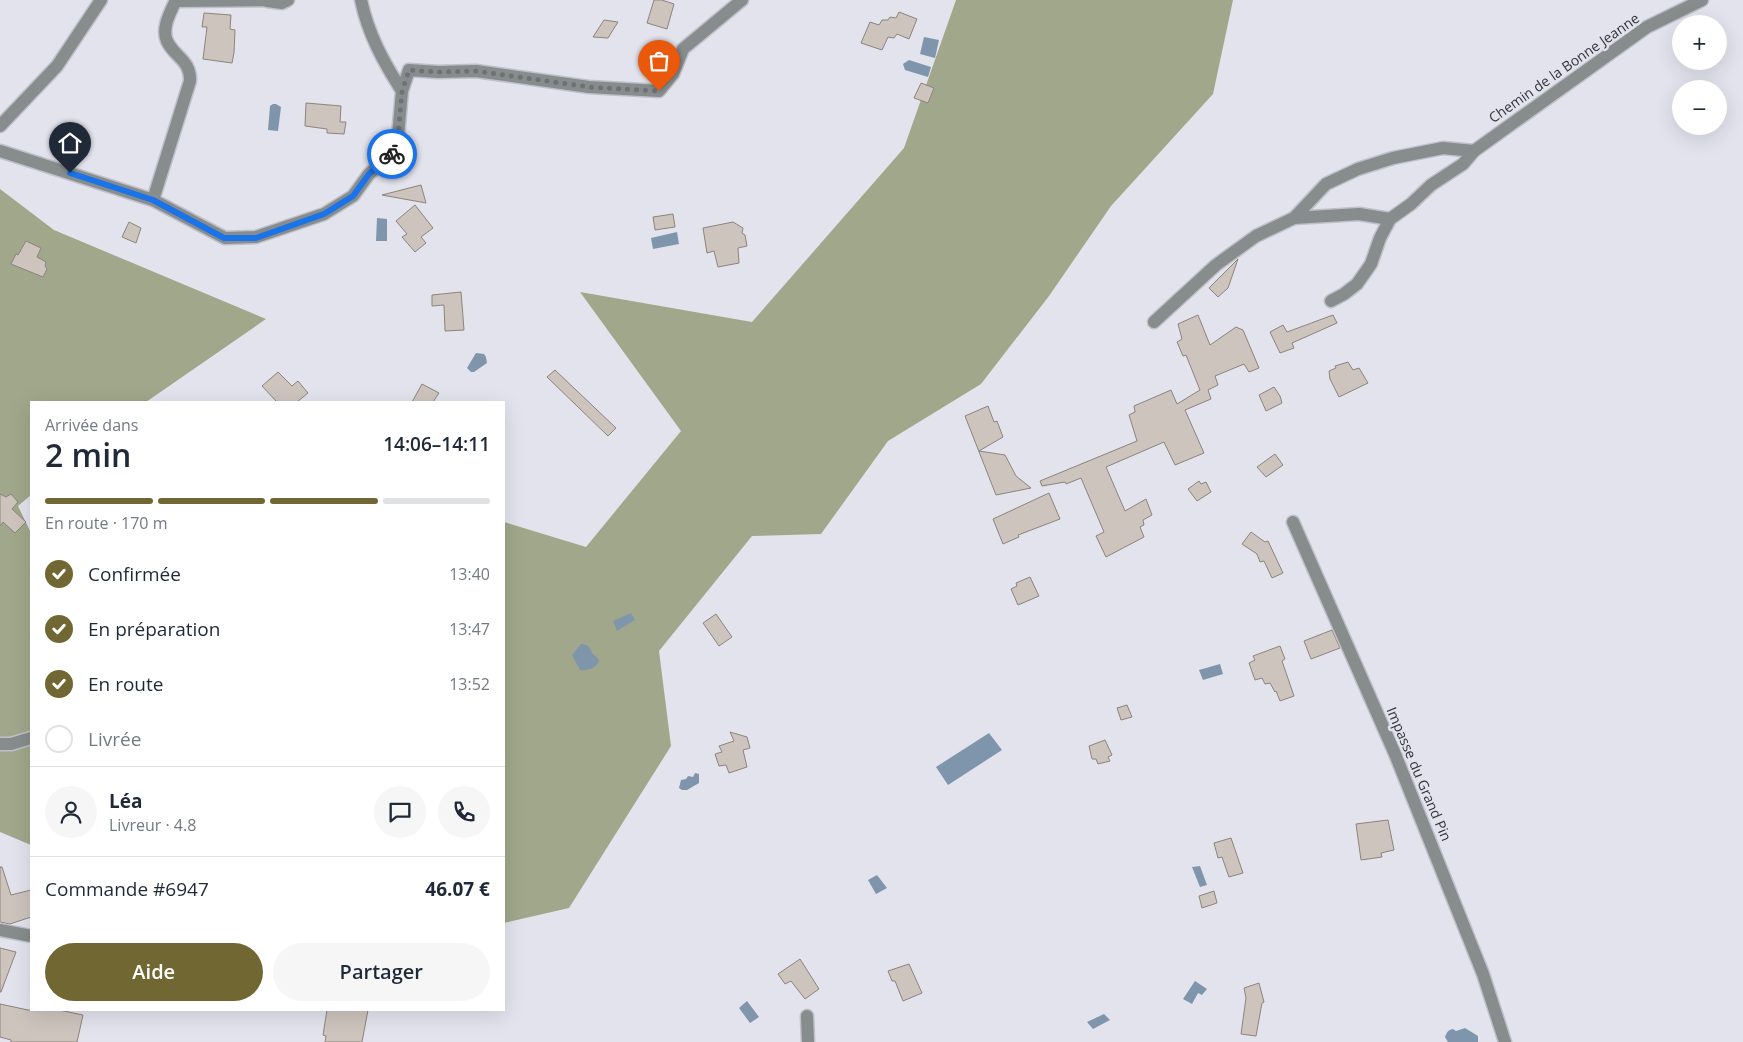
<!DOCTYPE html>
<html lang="fr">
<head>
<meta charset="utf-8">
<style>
  :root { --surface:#fff; --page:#f6f6f7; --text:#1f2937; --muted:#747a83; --line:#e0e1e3; --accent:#716733 }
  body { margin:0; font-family:"Open Sans",sans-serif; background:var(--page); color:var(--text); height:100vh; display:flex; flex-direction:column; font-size:19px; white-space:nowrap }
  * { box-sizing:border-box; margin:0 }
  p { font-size:16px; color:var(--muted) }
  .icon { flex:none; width:28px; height:28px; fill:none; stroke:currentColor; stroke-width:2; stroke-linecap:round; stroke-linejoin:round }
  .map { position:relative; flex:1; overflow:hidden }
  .panel { position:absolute; left:30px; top:401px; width:475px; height:610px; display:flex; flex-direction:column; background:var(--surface); border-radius:0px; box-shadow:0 5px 20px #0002 }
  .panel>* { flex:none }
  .tools { position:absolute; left:1672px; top:15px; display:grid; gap:10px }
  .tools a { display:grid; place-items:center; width:55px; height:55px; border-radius:50%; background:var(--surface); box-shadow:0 5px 20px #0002; font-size:25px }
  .pin { position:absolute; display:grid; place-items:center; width:42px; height:42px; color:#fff; margin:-51px -21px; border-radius:50% 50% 50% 0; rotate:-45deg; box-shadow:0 0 5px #0007 }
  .pin .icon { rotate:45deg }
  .courier { position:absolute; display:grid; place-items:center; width:50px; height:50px; margin:-25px; border:4px solid #1a73e8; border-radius:50%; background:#fff; color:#222; box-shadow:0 1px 6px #0007 }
  .headline em { font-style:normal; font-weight:600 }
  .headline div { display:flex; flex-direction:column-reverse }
  .headline { display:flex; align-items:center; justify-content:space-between; height:85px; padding:0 15px }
  h1 { font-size:32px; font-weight:600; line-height:38px }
  .bar { display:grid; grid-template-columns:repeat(4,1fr); gap:8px 5px; align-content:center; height:60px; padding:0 15px }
  .bar i { height:6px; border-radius:4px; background:var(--line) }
  .bar .current { background:var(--accent) }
  .bar p { grid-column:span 4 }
  .line { display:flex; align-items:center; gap:12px; padding:0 15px; border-top:1px solid var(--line) }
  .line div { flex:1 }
  .round { display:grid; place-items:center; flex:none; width:52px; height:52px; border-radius:26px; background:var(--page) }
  ol { padding:0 15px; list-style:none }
  li { display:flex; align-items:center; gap:15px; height:55px }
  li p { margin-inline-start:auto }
  li .icon { padding:5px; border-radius:50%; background:var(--accent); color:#fff; stroke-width:4 }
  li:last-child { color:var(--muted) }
  li i { width:28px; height:28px; border:2px solid var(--line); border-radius:50% }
  .primary-button { display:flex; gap:10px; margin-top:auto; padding:10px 15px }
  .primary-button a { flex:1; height:58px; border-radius:30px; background:var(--accent); color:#fff; font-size:20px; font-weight:600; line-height:58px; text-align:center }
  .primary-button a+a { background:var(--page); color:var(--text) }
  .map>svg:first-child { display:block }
  .forest { fill:#a1a78a }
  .water { fill:#7f95ab }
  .building { fill:#cec4be; stroke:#8c837d }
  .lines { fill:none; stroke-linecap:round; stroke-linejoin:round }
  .minor-casing { stroke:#bfc0c9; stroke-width:15 }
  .minor { stroke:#878c8d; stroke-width:12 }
  .done { stroke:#707177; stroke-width:5; stroke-dasharray:0 9 }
  .route { stroke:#1a73e8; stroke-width:6 }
  .labels { text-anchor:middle; stroke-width:5; stroke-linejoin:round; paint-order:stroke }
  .street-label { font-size:14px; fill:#323337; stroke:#e2e3ed }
</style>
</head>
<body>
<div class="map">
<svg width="1743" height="1042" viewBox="0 0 1743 1042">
  <rect width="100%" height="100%" fill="#e2e3ed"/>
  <!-- forest -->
  <path class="forest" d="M 956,0 L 1233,0 L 1213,94 L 1111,206 L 1049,296 L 981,384 L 888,441 L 821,534 L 752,536 L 659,651 L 671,746 L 569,908 L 504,923 L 504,522 L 586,547 L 681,431 L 580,292 L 752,322 L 904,148 Z
    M 0,189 L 54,230 L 266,319 L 146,402 L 31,402 L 31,495 L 18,506 L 31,533 L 31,845 L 0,832 Z"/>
  <!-- water -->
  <path class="water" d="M 924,37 L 939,40 L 935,58 L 920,54 Z
    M 909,60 L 931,67 L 928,77 L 905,70 L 903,64 Z
    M 273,104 L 276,104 L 281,107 L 278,131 L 268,130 L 270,106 Z
    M 377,218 L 387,219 L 387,241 L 376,241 Z
    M 677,232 L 679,244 L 653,249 L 651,238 Z
    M 476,353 L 484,354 L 486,357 L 487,363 L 474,372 L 471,372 L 467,368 Z
    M 631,613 L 635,620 L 617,631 L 613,621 Z
    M 581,644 C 591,644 589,650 594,655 C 596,657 598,658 599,660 C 598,668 587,671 580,670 L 572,655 Z
    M 1220,664 L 1223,674 L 1203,680 L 1199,670 Z
    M 989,733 L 1002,750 L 948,785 L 936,767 Z
    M 695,773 L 699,774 L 699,783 L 687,790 L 682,790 L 679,788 L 681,780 L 686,779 L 688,776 L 693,777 Z
    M 1200,866 L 1207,885 L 1200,887 L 1192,867 Z
    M 877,875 L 887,888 L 876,894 L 868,880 Z
    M 1195,981 L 1207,989 L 1202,995 L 1198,993 L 1192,1004 L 1183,999 Z
    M 747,1001 L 759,1017 L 750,1023 L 739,1008 Z
    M 1104,1014 L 1110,1020 L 1093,1029 L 1087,1022 Z
    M 1465,1028 L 1478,1036 L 1478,1042 L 1448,1042 L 1445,1037 C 1447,1032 1448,1030 1453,1029 L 1456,1031 Z"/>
  <!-- building -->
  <path class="building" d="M 654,0 L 662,0 L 674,4 L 667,29 L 647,23 Z
    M 899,12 L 917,19 L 909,39 L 897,34 L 894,38 L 888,37 L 882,50 L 861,43 L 870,22 L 879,25 L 882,20 L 888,20 L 890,17 L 896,18 Z
    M 204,13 L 231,15 L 230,29 L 235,30 L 234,53 L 232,63 L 203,59 L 207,27 L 202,27 Z
    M 604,20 L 618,22 L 608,38 L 593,37 Z
    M 921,83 L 934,88 L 928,103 L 914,98 Z
    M 306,103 L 341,106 L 340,122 L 346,122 L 344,134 L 327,133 L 327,129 L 305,126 Z
    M 405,141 L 414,145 L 408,161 L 399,158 Z
    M 421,185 L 426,203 L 382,195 Z
    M 415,205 L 433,228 L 421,237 L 426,243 L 415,252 L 402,237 L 407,234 L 396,221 Z
    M 673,214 L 675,227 L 655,230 L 653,217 Z
    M 129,222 L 141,228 L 136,243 L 122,237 Z
    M 733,222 L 743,228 L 742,233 L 745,235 L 747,246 L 738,248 L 739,263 L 718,267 L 714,251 L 707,253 L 703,228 Z
    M 26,241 L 41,248 L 37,257 L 46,262 L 45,266 L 47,269 L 43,277 L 11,264 L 16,254 L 18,255 Z
    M 1238,259 L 1228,288 L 1218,297 L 1209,288 Z
    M 461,292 L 464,330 L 445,331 L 444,305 L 432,306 L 432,295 Z
    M 1198,315 L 1210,345 L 1236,327 L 1243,330 L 1259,368 L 1249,372 L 1244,364 L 1215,376 L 1218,385 L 1208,390 L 1211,399 L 1185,410 L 1204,453 L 1175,465 L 1164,442 L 1106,467 L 1125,511 L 1146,499 L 1152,515 L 1143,520 L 1144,525 L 1140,527 L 1144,537 L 1106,557 L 1096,536 L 1104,532 L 1081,478 L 1066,484 L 1065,482 L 1042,486 L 1040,481 L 1137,441 L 1129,415 L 1135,412 L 1134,406 L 1171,390 L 1177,404 L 1200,390 L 1186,355 L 1183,356 L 1177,342 L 1182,339 L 1178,324 Z
    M 1333,315 L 1337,323 L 1292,343 L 1294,348 L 1280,353 L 1270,332 L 1283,325 L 1287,332 Z
    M 1348,362 L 1353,370 L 1359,368 L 1368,383 L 1339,397 L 1330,379 L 1329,371 L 1336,368 L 1335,366 Z
    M 555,370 L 616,428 L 608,436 L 547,377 Z
    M 278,372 L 292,386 L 298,381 L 308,393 L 297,402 L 277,402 L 262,386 Z
    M 422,384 L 439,393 L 433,402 L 412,402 Z
    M 1274,387 L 1280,396 L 1282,403 L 1266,411 L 1259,395 Z
    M 988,406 L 994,422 L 997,421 L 1003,437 L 979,451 L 1005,455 L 1016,476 L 1031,488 L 996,495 L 965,416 Z
    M 1275,454 L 1283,465 L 1266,477 L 1257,467 Z
    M 1199,481 L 1201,484 L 1206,482 L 1211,492 L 1197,501 L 1188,489 Z
    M 1049,493 L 1060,519 L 1018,535 L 1019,537 L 1003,544 L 993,519 Z
    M 0,494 L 6,497 L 11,494 L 18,502 L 12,509 L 26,522 L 15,533 L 3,522 L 0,526 Z
    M 1251,532 L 1265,542 L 1268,541 L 1283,573 L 1272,578 L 1264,561 L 1260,562 L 1257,554 L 1242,544 Z
    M 1030,577 L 1039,596 L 1018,605 L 1011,589 L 1017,586 L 1016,583 Z
    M 716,614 L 732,637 L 719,646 L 703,623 Z
    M 1332,630 L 1340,648 L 1311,659 L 1304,641 Z
    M 1280,646 L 1285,659 L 1282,661 L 1294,696 L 1280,701 L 1276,691 L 1275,692 L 1270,683 L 1265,684 L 1262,678 L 1255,680 L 1249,663 L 1255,660 L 1253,656 Z
    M 1127,705 L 1132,717 L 1121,720 L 1117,708 Z
    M 730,732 L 747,737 L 750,748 L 743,750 L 747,767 L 729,773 L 726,765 L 719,766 L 715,754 L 722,752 L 719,746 L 734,741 Z
    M 1105,740 L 1112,755 L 1108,757 L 1110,761 L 1098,764 L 1096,759 L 1092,759 L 1089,746 Z
    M 1388,820 L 1394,850 L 1381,853 L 1382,857 L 1361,860 L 1356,824 Z
    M 1231,838 L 1243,873 L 1229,877 L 1222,857 L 1218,858 L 1214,843 Z
    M 0,867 L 2,867 L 11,895 L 31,890 L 31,917 L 10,924 L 0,922 Z
    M 1214,891 L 1217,903 L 1202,908 L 1199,896 Z
    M 0,948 L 16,952 L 1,992 L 0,992 Z
    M 800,959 L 819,989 L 805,999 L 791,981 L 785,984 L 778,974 Z
    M 909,964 L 922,993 L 903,1001 L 895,981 L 892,981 L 888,971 Z
    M 1259,983 L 1264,1002 L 1262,1003 L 1256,1036 L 1241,1034 L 1246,998 L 1244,988 Z
    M 0,1004 L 28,1010 L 59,1010 L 83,1015 L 77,1042 L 11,1042 L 11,1040 L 0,1037 Z
    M 327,1010 L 368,1010 L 362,1042 L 325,1042 L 326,1036 L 323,1035 Z"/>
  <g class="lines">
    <defs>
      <path id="minor" d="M 361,0 C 368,34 384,63 402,91
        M 176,1 L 268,0
        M 267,1 L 282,3 L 288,0
        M 0,126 L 57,66 L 101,0
        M 0,151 L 153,200 L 225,238 L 256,237 L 324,214 L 353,196 L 369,174 L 392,154 L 398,136 L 402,91 L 409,70 L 438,72 L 476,71 L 589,87 L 659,91 L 673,74 L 683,49 L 742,0
        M 153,200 L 190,81 C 191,60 174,57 167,41 C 161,28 171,11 176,0
        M 1390,219 L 1359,214 L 1294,218 L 1326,184 L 1358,169 L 1393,158 L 1443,148 L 1474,151 L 1647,27 L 1702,0
        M 1331,301 L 1344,294 L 1357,284 L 1371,264 L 1380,238 L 1390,219 L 1411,204 L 1431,185 L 1463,164 L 1474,151
        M 1154,322 L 1216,265 L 1256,236 L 1294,218
        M 1293,522 L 1395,754 L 1483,974 L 1505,1042
        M 0,744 L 11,744 L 31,738
        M 0,930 L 31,936
        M 807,1016 L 808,1042"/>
    </defs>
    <!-- minor casing -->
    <use href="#minor" class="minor-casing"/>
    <!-- minor -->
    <use href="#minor" class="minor"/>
  </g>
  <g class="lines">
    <!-- done -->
    <path class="done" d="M 392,154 L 398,136 L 402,92 L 409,70 L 438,72 L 476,71 L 589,87 L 659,91"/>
    <!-- route -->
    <path class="route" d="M 70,173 L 153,200 L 224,238 L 256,238 L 324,214 L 353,196 L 369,174 L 392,154"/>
  </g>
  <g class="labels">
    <!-- street labels -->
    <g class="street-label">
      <text transform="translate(1564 68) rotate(-35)" y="5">Chemin de la Bonne Jeanne</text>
      <text transform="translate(1419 774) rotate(67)" y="5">Impasse du Grand Pin</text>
    </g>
  </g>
</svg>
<div class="tools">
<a>+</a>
<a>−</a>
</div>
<div class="pin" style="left:659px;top:91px;background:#ea580c"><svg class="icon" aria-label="bag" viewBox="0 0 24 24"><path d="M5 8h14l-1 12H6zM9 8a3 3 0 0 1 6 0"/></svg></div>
<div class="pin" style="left:70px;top:173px;background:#1f2937"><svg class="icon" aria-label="home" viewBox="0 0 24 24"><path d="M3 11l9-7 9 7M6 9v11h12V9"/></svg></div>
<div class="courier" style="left:392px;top:154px"><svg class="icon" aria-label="bike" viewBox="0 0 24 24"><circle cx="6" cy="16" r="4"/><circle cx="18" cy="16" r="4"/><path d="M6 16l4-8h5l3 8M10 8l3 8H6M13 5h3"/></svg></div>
<section class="panel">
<div class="headline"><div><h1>2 min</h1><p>Arrivée dans</p></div><em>14:06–14:11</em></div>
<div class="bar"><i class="current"></i><i class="current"></i><i class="current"></i><i></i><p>En route · 170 m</p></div>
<ol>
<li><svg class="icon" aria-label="check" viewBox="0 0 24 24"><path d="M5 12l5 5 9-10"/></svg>Confirmée<p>13:40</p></li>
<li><svg class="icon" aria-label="check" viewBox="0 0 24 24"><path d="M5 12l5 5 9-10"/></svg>En préparation<p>13:47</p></li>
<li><svg class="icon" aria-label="check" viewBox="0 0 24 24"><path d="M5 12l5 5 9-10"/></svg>En route<p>13:52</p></li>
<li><i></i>Livrée</li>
</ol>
<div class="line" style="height:90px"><a class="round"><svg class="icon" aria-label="person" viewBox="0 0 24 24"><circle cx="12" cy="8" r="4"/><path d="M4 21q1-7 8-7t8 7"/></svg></a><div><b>Léa</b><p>Livreur · 4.8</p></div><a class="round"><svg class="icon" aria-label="chat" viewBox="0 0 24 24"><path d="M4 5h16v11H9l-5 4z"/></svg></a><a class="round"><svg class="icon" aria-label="phone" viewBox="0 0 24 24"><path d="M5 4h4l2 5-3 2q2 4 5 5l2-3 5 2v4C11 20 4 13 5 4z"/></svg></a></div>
<div class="line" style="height:65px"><div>Commande #6947</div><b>46.07 €</b></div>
<div class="primary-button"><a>Aide</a><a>Partager</a></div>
</section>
</div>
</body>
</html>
